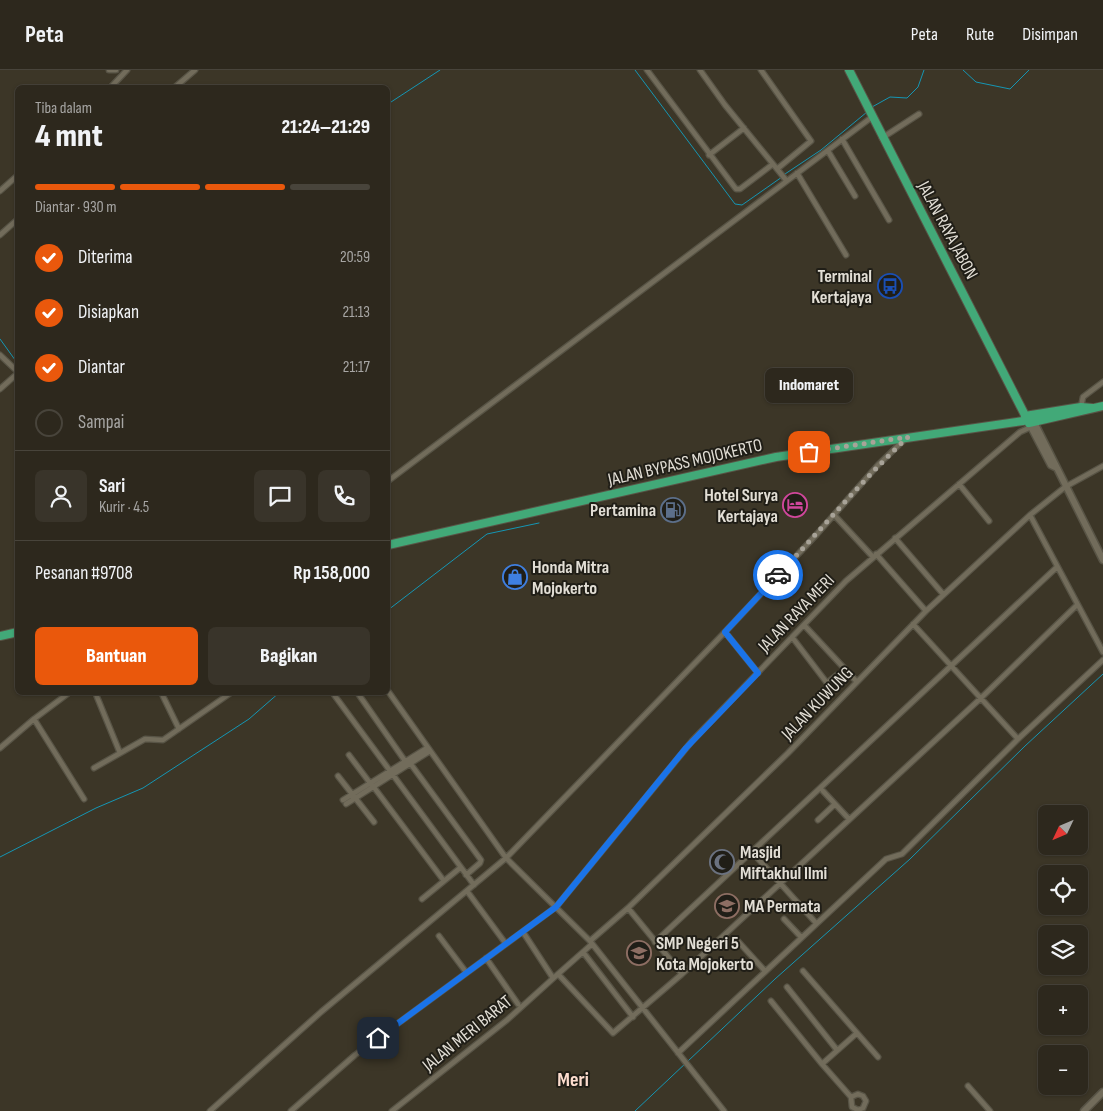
<!DOCTYPE html>
<html lang="id">
<head>
<meta charset="utf-8">
<style>
  :root { --surface:#2d281d; --page:#39342a; --text:#f1f3f6; --muted:#a7a6a4; --line:#48443b; --accent:#ea580c }
  body { margin:0; font-family:"Sofia Sans Condensed",sans-serif; background:var(--page); color:var(--text); height:100vh; display:flex; flex-direction:column; font-size:19px; white-space:nowrap }
  * { box-sizing:border-box; margin:0 }
  p { font-size:16px; color:var(--muted) }
  .icon { flex:none; width:28px; height:28px; fill:none; stroke:currentColor; stroke-width:2; stroke-linecap:round; stroke-linejoin:round }
  .map { position:relative; flex:1; overflow:hidden }
  .panel { position:absolute; left:15px; top:15px; width:375px; height:610px; display:flex; flex-direction:column; background:var(--surface); border-radius:8px; box-shadow:0 1px 4px #0004,0 0 0 1px var(--line) }
  .panel>* { flex:none }
  .needle { width:32px; rotate:226deg }
  .fabs { position:absolute; left:1038px; top:735px; display:grid; gap:10px }
  .fabs a { display:grid; place-items:center; width:50px; height:50px; border-radius:8px; background:var(--surface); box-shadow:0 1px 4px #0004,0 0 0 1px var(--line); font-size:25px }
  .pin { position:absolute; display:grid; place-items:center; width:42px; height:42px; color:#fff; margin:-21px; border-radius:10px; box-shadow:0 2px 8px #0006 }
  .courier { position:absolute; display:grid; place-items:center; width:50px; height:50px; margin:-25px; border:4px solid #1a73e8; border-radius:50%; background:#fff; color:#222; box-shadow:0 1px 6px #0007 }
  .bubble { position:absolute; height:35px; border-radius:8px; background:var(--surface); box-shadow:0 1px 4px #0004,0 0 0 1px var(--line); font-size:16px; font-weight:800; line-height:35px; text-align:center }
  .overview em { font-style:normal; font-weight:800 }
  .overview div { display:flex; flex-direction:column-reverse }
  .overview { display:flex; align-items:center; justify-content:space-between; height:85px; padding:0 20px }
  h1 { font-size:32px; font-weight:800; line-height:38px }
  .bar { display:grid; grid-template-columns:repeat(4,1fr); gap:8px 5px; align-content:center; height:60px; padding:0 20px }
  .bar i { height:6px; border-radius:4px; background:var(--line) }
  .bar .current { background:var(--accent) }
  .bar p { grid-column:span 4 }
  .line { display:flex; align-items:center; gap:12px; padding:0 20px; border-top:1px solid var(--line) }
  .line div { flex:1 }
  .round { display:grid; place-items:center; flex:none; width:52px; height:52px; border-radius:8px; background:var(--page) }
  ol { padding:0 20px; list-style:none }
  li { display:flex; align-items:center; gap:15px; height:55px }
  li p { margin-inline-start:auto }
  li .icon { padding:5px; border-radius:50%; background:var(--accent); color:#fff; stroke-width:4 }
  li:last-child { color:var(--muted) }
  li i { width:28px; height:28px; border:2px solid var(--line); border-radius:50% }
  .action { display:flex; gap:10px; margin-top:auto; padding:10px 20px }
  .action a { flex:1; height:58px; border-radius:8px; background:var(--accent); color:#fff; font-size:20px; font-weight:800; line-height:58px; text-align:center }
  .action a+a { background:var(--page); color:var(--text) }
  header { display:flex; align-items:center; gap:30px; box-sizing:border-box; height:70px; padding:0 25px; background:var(--surface); border-bottom:1px solid var(--line) }
  header strong { font-size:24px }
  nav { display:flex; gap:28px; margin-inline-start:auto; font-size:18px }
  .map>svg:first-child { display:block }
  .lines { fill:none; stroke-linecap:round; stroke-linejoin:round }
  .stream { stroke:#1596b4; stroke-width:1 }
  .minor-casing { stroke:#585446; stroke-width:7 }
  .secondary-casing { stroke:#585446; stroke-width:9 }
  .trunk-casing { stroke:#585446; stroke-width:10 }
  .minor { stroke:#726c5b; stroke-width:4.5 }
  .secondary { stroke:#726c5b; stroke-width:6 }
  .trunk { stroke:#42a978; stroke-width:8 }
  .done { stroke:#a8a398; stroke-width:5; stroke-dasharray:0 9 }
  .route { stroke:#1a73e8; stroke-width:6 }
  .labels { text-anchor:middle; stroke-width:4; stroke-linejoin:round; paint-order:stroke }
  .street-label { font-size:18px; fill:#e2ded5; stroke:#201e17 }
  .poi-label { font-size:18px; font-weight:bold; fill:#e2ded5; stroke:#201e17; text-anchor:start }
  .quarter-label { font-size:20px; font-weight:bold; fill:#fcdcce; stroke:#201e17 }
</style>
</head>
<body>
<header>
<strong>Peta</strong>
<nav><a>Peta</a><a>Rute</a><a>Disimpan</a></nav>
</header>
<div class="map">
<svg width="1103" height="1041" viewBox="0 0 1103 1041">
  <rect width="100%" height="100%" fill="#3c3627"/>
  <g class="lines">
    <!-- stream -->
    <path class="stream" d="M 635,0 L 735,134 L 742,135 L 782,107
      M 963,0 L 976,12 L 1010,19 L 1029,0
      M 388,34 L 440,0
      M 872,37 L 890,27 L 907,28 L 918,17 L 924,0
      M 785,104 L 821,80 L 867,42
      M 0,269 L 18,294
      M 388,540 L 487,464 L 539,453
      M 0,787 L 96,738 L 143,718 L 249,649 L 280,622
      M 635,1041 L 775,909 L 910,789 L 1025,676 L 1103,604"/>
    <defs>
      <path id="minor" d="M 109,0 L 116,0
        M 647,0 L 736,119 L 740,119 L 773,94
        M 700,0 L 725,35 L 786,110
        M 761,0 L 811,71 L 777,99
        M 110,18 L 127,0
        M 174,18 L 195,0
        M 882,68 L 919,44
        M 842,69 L 889,150
        M 828,81 L 855,126
        M 709,85 L 744,58
        M 797,103 L 846,185
        M 0,121 L 18,105
        M 0,165 L 18,149
        M 0,285 L 18,302
        M 0,319 L 18,303
        M 1081,337 L 1083,327 L 1103,312
        M 388,411 L 872,47
        M 959,414 L 989,451
        M 1030,445 L 1103,582
        M 836,447 L 873,487
        M 895,468 L 943,524
        M 876,484 L 926,541
        M 913,554 L 1018,669
        M 804,555 L 857,612
        M 725,562 L 758,603
        M 792,567 L 827,613 L 837,605
        M 388,621 L 506,788 L 590,871 L 724,1041
        M 95,622 L 120,683
        M 161,622 L 179,659
        M 332,622 L 474,815
        M 357,622 L 405,691
        M 34,649 L 84,729
        M 0,678 L 34,649 L 70,622
        M 349,685 L 370,713
        M 410,693 L 481,790 L 480,793 L 466,805
        M 94,698 L 145,669 L 163,670 L 232,622
        M 338,706 L 374,752
        M 373,716 L 444,811
        M 823,721 L 849,749
        M 343,730 L 427,678
        M 346,734 L 430,681
        M 818,750 L 835,734
        M 752,782 L 816,853
        M 467,821 L 506,874
        M 422,829 L 460,798
        M 628,838 L 682,904
        M 784,849 L 801,867
        M 523,862 L 553,908
        M 439,866 L 466,902
        M 736,869 L 765,901
        M 590,871 L 628,838 L 788,683 L 926,541 L 1030,445 L 1065,417 L 1103,396
        M 655,872 L 1057,497
        M 592,874 L 558,904 L 613,963 L 682,904 L 981,628 L 1077,535
        M 583,882 L 633,947
        M 486,888 L 518,934
        M 803,901 L 878,987
        M 787,917 L 837,980
        M 771,931 L 822,994 L 857,963
        M 678,983 L 886,789 L 902,784 L 1018,669 L 1103,590
        M 822,994 L 851,1027 L 852,1037 L 858,1040 L 863,1038
        M 968,1016 L 990,1041
        M 851,1027 L 858,1024 L 863,1026 L 866,1031 L 863,1038
        M 210,1041 L 321,942 L 506,788 L 725,562 L 817,464 L 878,395 L 905,369
        M 291,1041 L 355,985 L 556,837 L 692,671 L 846,511 L 1020,362 L 1031,357
        M 392,1041 L 507,950 L 558,904"/>
      <path id="secondary" d="M 1034,352 L 1103,490
        M 1029,353 L 1051,395 L 1055,397
        M 1084,1041 L 1103,1022"/>
      <path id="trunk" d="M 849,0 L 1029,353
        M 1025,346 L 1081,337 L 1092,338
        M 1029,353 L 1103,336
        M 388,475 L 776,387 L 1023,351
        M 0,566 L 18,562"/>
    </defs>
    <!-- minor casing -->
    <use href="#minor" class="minor-casing"/>
    <!-- secondary casing -->
    <use href="#secondary" class="secondary-casing"/>
    <!-- trunk casing -->
    <use href="#trunk" class="trunk-casing"/>
    <!-- minor -->
    <use href="#minor" class="minor"/>
    <!-- secondary -->
    <use href="#secondary" class="secondary"/>
    <!-- trunk -->
    <use href="#trunk" class="trunk"/>
  </g>
  <g class="lines">
    <!-- done -->
    <path class="done" d="M 778,505 C 822,459 862,410 908,367 L 809,382"/>
    <!-- route -->
    <path class="route" d="M 378,968 L 556,837 L 686,678 L 758,603 L 725,562 L 778,505"/>
  </g>
  <!-- icons -->
  <defs>
    <symbol id="bus-ring" viewBox="-11 -11 22 22"><circle r="9.5" fill="#201e17" stroke="#1a4fb4" stroke-width="1.5"/><path d="M-5-6H5V4H4V6H2V4H-2V6H-4V4H-5ZM-3.5-4V0h7V-4ZM-3.5 1.2v1.5H-2V1.2ZM2 1.2v1.5H3.5V1.2Z" fill="#1a4fb4"/></symbol>
    <symbol id="hotel-ring" viewBox="-11 -11 22 22"><circle r="9.5" fill="#201e17" stroke="#d1479c" stroke-width="1.5"/><path d="M-6-4.5h1.5V1H6V5H4.5V3h-9V5H-6ZM-4 0a1.8 1.8 0 1 1 3.6 0ZM.5 0V-2.5h3Q6-2.5 6 0Z" fill="#d1479c"/></symbol>
    <symbol id="fuel-ring" viewBox="-11 -11 22 22"><circle r="9.5" fill="#201e17" stroke="#5c6f8a" stroke-width="1.5"/><path d="M-5.5-6h7V0h2V4h1.3V-2.5L3-4.5l.8-.8L6-3V5H2.5V1h-1V6h-7ZM-4.2-4.7v3.2H.2V-4.7Z" fill="#5c6f8a"/></symbol>
    <symbol id="shop-ring" viewBox="-11 -11 22 22"><circle r="9.5" fill="#201e17" stroke="#3f7fe0" stroke-width="1.5"/><path d="M-5-2.5h2.3a2.7 3.5 0 0 1 5.4 0H5L5.5 6h-11ZM-1.5-2.5h3a1.5 2.3 0 0 0-3 0Z" fill="#3f7fe0"/></symbol>
    <symbol id="mosque-ring" viewBox="-11 -11 22 22"><circle r="9.5" fill="#201e17" stroke="#6b7280" stroke-width="1.5"/><path d="M3.5-4.9A6 6 0 1 0 3.5 4.9A5 5 0 1 1 3.5-4.9Z" fill="#6b7280"/></symbol>
    <symbol id="school-ring" viewBox="-11 -11 22 22"><circle r="9.5" fill="#201e17" stroke="#8d6e63" stroke-width="1.5"/><path d="M0-5L7-2L0 1L-7-2ZM-4 1L0 2.5L4 1V4Q0 6-4 4Z" fill="#8d6e63"/></symbol>
  </defs>
  <g fill-rule="evenodd">
    <use href="#bus-ring" x="876" y="202" width="28" height="28"/>
    <use href="#hotel-ring" x="781" y="421" width="28" height="28"/>
    <use href="#fuel-ring" x="659" y="426" width="28" height="28"/>
    <use href="#shop-ring" x="501" y="493" width="28" height="28"/>
    <use href="#mosque-ring" x="708" y="778" width="28" height="28"/>
    <use href="#school-ring" x="713" y="822" width="28" height="28"/>
    <use href="#school-ring" x="625" y="869" width="28" height="28"/>
  </g>
  <g class="labels">
    <!-- street labels -->
    <g class="street-label">
      <text transform="translate(948 160) rotate(62)" y="6">JALAN RAYA JABON</text>
      <text transform="translate(685 392) rotate(-13)" y="6">JALAN BYPASS MOJOKERTO</text>
      <text transform="translate(796 543) rotate(-46)" y="6">JALAN RAYA MERI</text>
      <text transform="translate(817 633) rotate(-46)" y="6">JALAN KUWUNG</text>
      <text transform="translate(467 963) rotate(-39)" y="6">JALAN MERI BARAT</text>
    </g>
    <!-- poi labels -->
    <g class="poi-label">
      <text x="872" y="212" text-anchor="end">Terminal<tspan x="872" dy="21">Kertajaya</tspan></text>
      <text x="778" y="431" text-anchor="end">Hotel Surya<tspan x="778" dy="21">Kertajaya</tspan></text>
      <text x="656" y="446" text-anchor="end">Pertamina</text>
      <text x="532" y="503">Honda Mitra<tspan x="532" dy="21">Mojokerto</tspan></text>
      <text x="740" y="788">Masjid<tspan x="740" dy="21">Miftakhul Ilmi</tspan></text>
      <text x="744" y="842">MA Permata</text>
      <text x="656" y="879">SMP Negeri 5<tspan x="656" dy="21">Kota Mojokerto</tspan></text>
    </g>
    <!-- quarter labels -->
    <g class="quarter-label">
      <text x="573" y="1016">Meri</text>
    </g>
  </g>
</svg>
<div class="fabs">
<a><svg class="needle" viewBox="-14 -14 28 28"><path d="M0-13l5 13h-10z" fill="#e53935"/><path d="M0 13l5-13h-10z" fill="#a7a6a4"/></svg></a>
<a><svg class="icon" aria-label="locate" viewBox="0 0 24 24"><circle cx="12" cy="12" r="6"/><path d="M12 2v4M12 18v4M2 12h4M18 12h4"/></svg></a>
<a><svg class="icon" aria-label="layers" viewBox="0 0 24 24"><path d="M12 4l9 5-9 5-9-5zM3 14l9 5 9-5"/></svg></a>
<a>+</a>
<a>−</a>
</div>
<div class="pin" style="left:809px;top:382px;background:#ea580c"><svg class="icon" aria-label="bag" viewBox="0 0 24 24"><path d="M5 8h14l-1 12H6zM9 8a3 3 0 0 1 6 0"/></svg></div>
<div class="pin" style="left:378px;top:968px;background:#1f2937"><svg class="icon" aria-label="home" viewBox="0 0 24 24"><path d="M3 11l9-7 9 7M6 9v11h12V9"/></svg></div>
<div class="courier" style="left:778px;top:505px"><svg class="icon" aria-label="car" viewBox="0 0 24 24"><path d="M5 17H2v-5l4-1 3-4h7l3 4 3 1v5h-3M9 17h6M6 11h13"/><circle cx="7" cy="17" r="2"/><circle cx="17" cy="17" r="2"/></svg></div>
<div class="bubble" style="left:765px;top:298px;width:88px">Indomaret</div>
<section class="panel">
<div class="overview"><div><h1>4 mnt</h1><p>Tiba dalam</p></div><em>21:24–21:29</em></div>
<div class="bar"><i class="current"></i><i class="current"></i><i class="current"></i><i></i><p>Diantar · 930 m</p></div>
<ol>
<li><svg class="icon" aria-label="check" viewBox="0 0 24 24"><path d="M5 12l5 5 9-10"/></svg>Diterima<p>20:59</p></li>
<li><svg class="icon" aria-label="check" viewBox="0 0 24 24"><path d="M5 12l5 5 9-10"/></svg>Disiapkan<p>21:13</p></li>
<li><svg class="icon" aria-label="check" viewBox="0 0 24 24"><path d="M5 12l5 5 9-10"/></svg>Diantar<p>21:17</p></li>
<li><i></i>Sampai</li>
</ol>
<div class="line" style="height:90px"><a class="round"><svg class="icon" aria-label="person" viewBox="0 0 24 24"><circle cx="12" cy="8" r="4"/><path d="M4 21q1-7 8-7t8 7"/></svg></a><div><b>Sari</b><p>Kurir · 4.5</p></div><a class="round"><svg class="icon" aria-label="chat" viewBox="0 0 24 24"><path d="M4 5h16v11H9l-5 4z"/></svg></a><a class="round"><svg class="icon" aria-label="phone" viewBox="0 0 24 24"><path d="M5 4h4l2 5-3 2q2 4 5 5l2-3 5 2v4C11 20 4 13 5 4z"/></svg></a></div>
<div class="line" style="height:65px"><div>Pesanan #9708</div><b>Rp 158,000</b></div>
<div class="action"><a>Bantuan</a><a>Bagikan</a></div>
</section>
</div>
</body>
</html>
